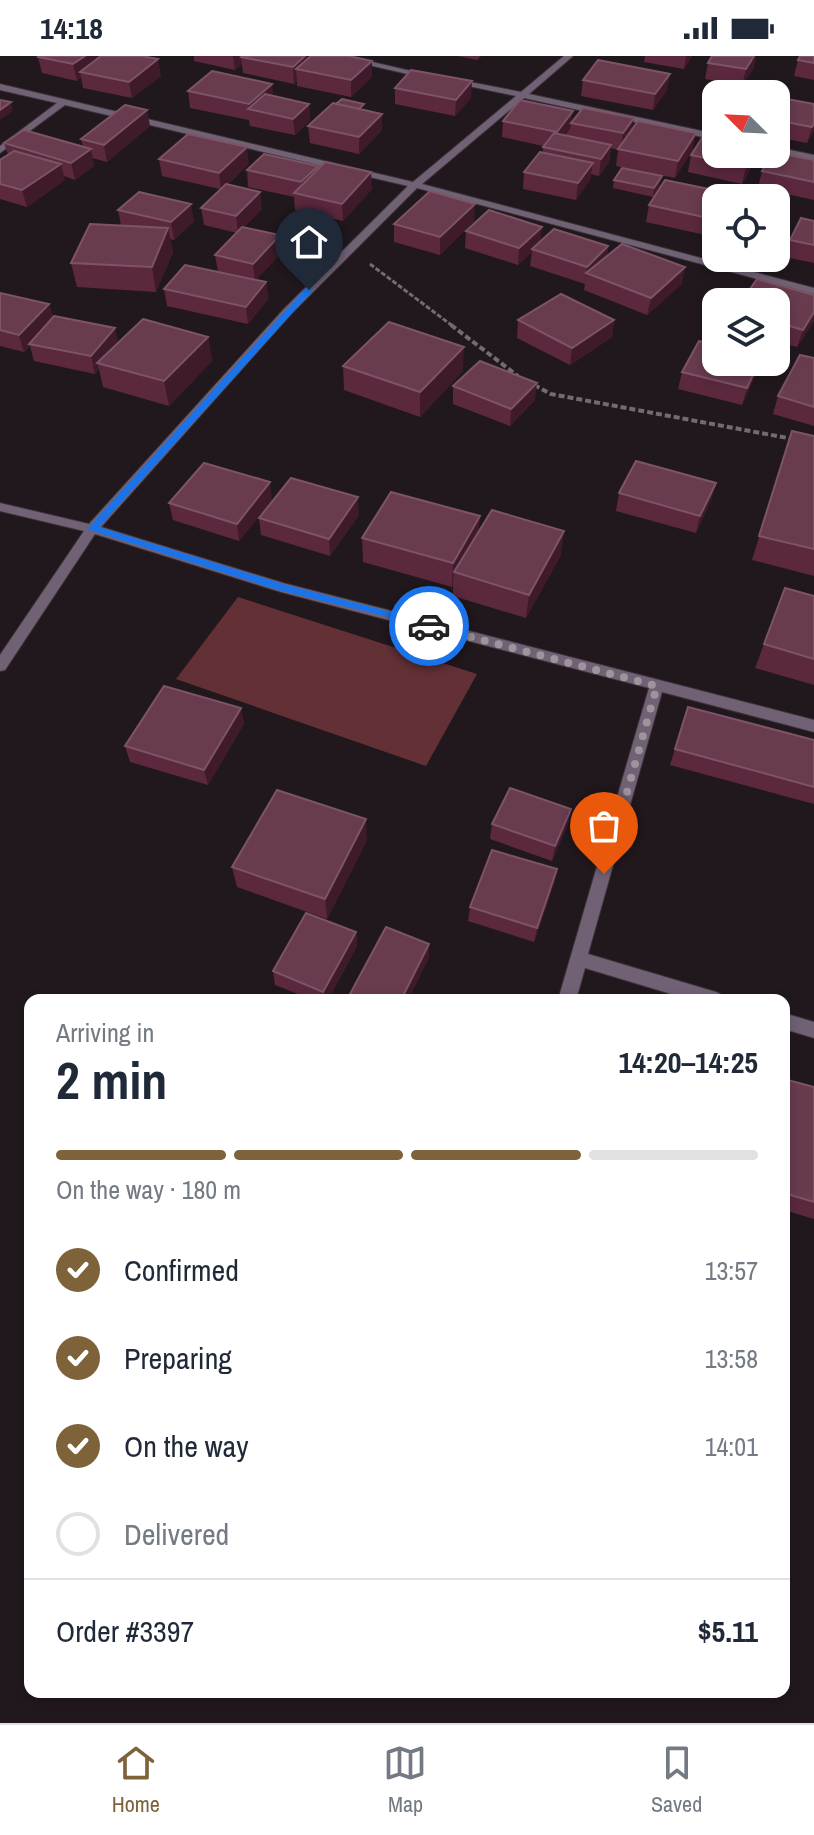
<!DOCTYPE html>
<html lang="en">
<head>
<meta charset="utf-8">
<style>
  :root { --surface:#fff; --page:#f6f6f7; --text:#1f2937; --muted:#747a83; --line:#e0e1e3; --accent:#7d623a }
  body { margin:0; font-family:"Archivo Narrow",sans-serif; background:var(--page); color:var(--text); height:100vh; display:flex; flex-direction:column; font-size:30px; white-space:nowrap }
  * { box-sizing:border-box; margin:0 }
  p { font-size:26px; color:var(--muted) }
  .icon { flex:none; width:44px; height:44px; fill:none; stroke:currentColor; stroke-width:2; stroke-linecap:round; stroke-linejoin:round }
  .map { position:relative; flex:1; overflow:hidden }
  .details { position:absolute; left:24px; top:938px; width:766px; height:704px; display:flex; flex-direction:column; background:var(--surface); border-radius:16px; box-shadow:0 4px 12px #0003 }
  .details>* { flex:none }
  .needle { width:52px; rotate:294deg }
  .fabs { position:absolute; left:702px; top:24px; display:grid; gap:16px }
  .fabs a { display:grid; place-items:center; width:88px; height:88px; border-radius:16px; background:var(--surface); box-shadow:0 4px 12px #0003; font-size:40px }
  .pin { position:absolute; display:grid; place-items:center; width:68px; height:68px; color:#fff; margin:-82px -34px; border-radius:50% 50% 50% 0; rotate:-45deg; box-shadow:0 0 8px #0007 }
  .pin .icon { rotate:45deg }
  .courier { position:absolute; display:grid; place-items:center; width:80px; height:80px; margin:-40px; border:6px solid #1a73e8; border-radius:50%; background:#fff; color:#222; box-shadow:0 2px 10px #0007 }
  .head em { font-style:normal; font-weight:700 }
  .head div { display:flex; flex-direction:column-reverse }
  .head { display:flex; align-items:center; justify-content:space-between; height:136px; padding:0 32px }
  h1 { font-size:52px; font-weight:700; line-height:60px }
  .bar { display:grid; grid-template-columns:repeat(4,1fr); gap:12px 8px; align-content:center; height:96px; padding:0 32px }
  .bar i { height:10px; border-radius:6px; background:var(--line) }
  .bar .active { background:var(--accent) }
  .bar p { grid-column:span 4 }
  .line { display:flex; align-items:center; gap:20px; padding:0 32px; border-top:2px solid var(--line) }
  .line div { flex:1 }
  ol { padding:0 32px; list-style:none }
  li { display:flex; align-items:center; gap:24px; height:88px }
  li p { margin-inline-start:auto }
  li .icon { padding:8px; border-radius:50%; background:var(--accent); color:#fff; stroke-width:4 }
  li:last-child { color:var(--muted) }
  li i { width:44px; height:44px; border:4px solid var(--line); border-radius:50% }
  .status { display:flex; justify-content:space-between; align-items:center; height:56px; padding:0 40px; background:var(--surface); direction:ltr }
  .status svg { height:22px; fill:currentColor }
  .dock { display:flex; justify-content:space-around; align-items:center; height:112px; border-top:2px solid var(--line); background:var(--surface); font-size:22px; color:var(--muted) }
  .dock a { display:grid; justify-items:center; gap:4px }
  .dock .active { color:var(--accent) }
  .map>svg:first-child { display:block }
  .green { fill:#633035 }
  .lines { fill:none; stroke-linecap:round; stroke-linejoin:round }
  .street-casing { stroke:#3c3339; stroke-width:2 }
  .path-far1 { stroke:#736b71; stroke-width:3; stroke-dasharray:5 2; stroke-linecap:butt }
  .path { stroke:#736b71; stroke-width:4; stroke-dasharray:6 3; stroke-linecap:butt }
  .street { fill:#716175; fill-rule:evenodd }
  .wall { fill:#5b283e }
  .shaded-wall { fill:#3e1a2a }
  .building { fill:#693b4f; stroke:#7c5466; stroke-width:2 }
  .route { fill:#1a73e8 }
  .done { stroke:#9d959b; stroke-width:8; stroke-dasharray:0 14.4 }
</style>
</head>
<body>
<div class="status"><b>14:18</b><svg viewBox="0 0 49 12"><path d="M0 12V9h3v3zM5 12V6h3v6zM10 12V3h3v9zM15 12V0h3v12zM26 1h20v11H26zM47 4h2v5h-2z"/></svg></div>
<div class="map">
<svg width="814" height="1667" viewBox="0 0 814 1667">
  <rect width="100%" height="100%" fill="#21181e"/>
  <!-- green -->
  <path class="green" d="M 238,541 L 477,618 L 426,710 L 176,623 Z"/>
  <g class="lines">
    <defs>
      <path id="street" d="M 330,0 L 346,0 L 433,20 L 429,23 Z
        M 564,0 L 573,0 L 529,38 L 716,78 L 716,84 L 524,42 L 422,128 L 814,232 L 814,238 L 417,132 L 292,257 L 101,471 L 283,527 L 814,664 L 814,676 L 662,636 L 588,898 L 716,936 L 722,939 L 725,944 L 691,944 L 585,912 L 576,944 L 558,944 L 649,632 L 281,536 L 95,478 L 5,614 L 0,615 L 0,599 L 84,475 L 0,455 L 0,447 L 89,468 L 284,253 L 408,130 L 65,49 L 0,97 L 0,90 L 57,47 L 0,34 L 0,28 L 413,126 L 516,40 L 449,26 L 449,22 L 521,36 Z
        M 776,91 L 814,99 L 814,105 L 776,97 Z
        M 784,957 L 814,966 L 814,982 L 784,973 Z"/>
    </defs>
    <!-- street casing -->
    <use href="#street" class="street-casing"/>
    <!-- path-far1 -->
    <path class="path-far1" d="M 370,208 L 454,271"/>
    <!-- path -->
    <path class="path" d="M 451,269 L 518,320
      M 534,329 L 551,338 L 793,383"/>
    <!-- street -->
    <use href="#street" class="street"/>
  </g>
  <!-- wall -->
  <path class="wall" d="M 194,0 L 349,0 L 372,5 L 372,21 L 351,41 L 297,30 L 297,25 L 294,28 L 243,17 L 242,8 L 235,14 L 194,5 Z
    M 458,0 L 481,0 L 477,4 Z
    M 645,0 L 692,0 L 684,13 L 644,6 Z
    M 712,0 L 756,0 L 753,13 L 742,30 L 705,23 L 708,7 Z
    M 814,0 L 814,24 L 794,20 L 798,4 Z
    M 38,1 L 161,20 L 132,42 L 83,32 L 81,21 L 77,25 L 42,17 Z
    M 583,24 L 667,34 L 653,54 L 581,40 Z
    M 395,32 L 471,42 L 455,60 L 395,48 Z
    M 188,35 L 273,40 L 309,48 L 310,64 L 295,79 L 250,70 L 249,64 L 190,52 Z
    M 776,41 L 814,48 L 814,75 L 807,87 L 776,81 Z
    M 364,54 L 382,74 L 359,98 L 310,87 L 308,70 Z
    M 503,65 L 572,66 L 632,73 L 693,93 L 675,122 L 616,110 L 618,94 L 611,92 L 609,106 L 599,120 L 591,118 L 590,124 L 576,144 L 523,133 L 524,116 L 543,96 L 543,90 L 502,81 Z
    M 150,70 L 107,106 L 92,102 L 94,110 L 75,124 L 64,120 L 65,124 L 27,151 L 0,143 L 0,104 L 8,99 L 4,87 L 83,91 L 81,83 Z
    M 716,98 L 756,98 L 754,107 L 742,128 L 688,116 L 691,99 Z
    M 159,103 L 249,108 L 227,129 L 262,153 L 244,171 L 281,197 L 256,224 L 266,226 L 268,243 L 248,268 L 167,250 L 164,233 L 218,216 L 215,199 L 237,177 L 204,169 L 201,152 L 220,133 L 162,120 Z
    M 814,104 L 814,144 L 758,132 L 762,115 Z
    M 318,110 L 318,113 L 372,133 L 343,165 L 295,154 L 294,141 L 248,131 L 247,114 Z
    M 614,124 L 660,129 L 653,141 L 613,132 Z
    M 728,137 L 716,169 L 710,180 L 646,166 L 649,149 Z
    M 118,154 L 194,165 L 174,184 L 170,183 L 173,196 L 156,236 L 77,231 L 71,207 L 121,169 Z
    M 474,165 L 440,199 L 394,186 L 394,168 Z
    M 814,165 L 814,207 L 785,201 L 790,184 Z
    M 542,171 L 540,185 L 608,190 L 607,200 L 682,228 L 647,259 L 584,234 L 585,228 L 530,210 L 532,196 L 518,209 L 465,192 L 466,175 Z
    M 0,237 L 49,248 L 53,262 L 118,287 L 208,281 L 212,305 L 169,350 L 103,331 L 99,313 L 95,318 L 34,305 L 30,290 L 24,296 L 0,290 Z
    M 814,239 L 814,265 L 797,291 L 782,287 L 776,306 L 776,246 Z
    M 518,264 L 614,264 L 612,281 L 570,309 L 517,282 Z
    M 716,271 L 716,306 L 776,306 L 772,314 L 759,311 L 742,349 L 678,333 L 682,316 L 703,286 L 705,280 Z
    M 814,302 L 814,370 L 773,358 L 778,340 Z
    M 343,310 L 463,315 L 420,361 L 344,334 Z
    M 453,330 L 535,344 L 510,370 L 453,348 Z
    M 792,375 L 814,380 L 814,520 L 752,504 Z
    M 716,427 L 711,444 L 696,477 L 616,455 L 619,437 Z
    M 272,444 L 239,485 L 173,464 L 169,447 Z
    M 359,459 L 330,500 L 261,479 L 259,462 Z
    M 479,476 L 561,499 L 526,562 L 453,540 L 453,528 L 452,531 L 363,506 L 362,482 Z
    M 785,532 L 814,540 L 814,629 L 755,612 Z
    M 688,651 L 814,684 L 814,748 L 670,709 Z
    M 241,652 L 244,668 L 208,729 L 130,706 L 125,690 Z
    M 571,753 L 568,768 L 552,805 L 490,783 L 492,768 Z
    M 367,784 L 327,863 L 237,831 L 232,811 Z
    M 557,813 L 554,828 L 534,886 L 468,865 L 470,851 Z
    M 356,876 L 357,890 L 328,944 L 313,944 L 275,929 L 273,915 Z
    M 429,901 L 408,944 L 351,944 L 350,938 Z
    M 784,1023 L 814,1031 L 814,1163 L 784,1154 Z"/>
  <!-- shaded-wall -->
  <path class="shaded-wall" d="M 85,0 L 102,0 L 80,16 L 81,21 L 77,25 L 73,8 Z
    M 233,0 L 251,0 L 241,1 L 242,8 L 235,14 Z
    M 305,0 L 314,0 L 296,13 L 297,25 L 294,28 L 293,11 Z
    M 686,0 L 692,0 L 684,13 Z
    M 754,0 L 756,0 L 753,13 L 742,30 L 746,13 Z
    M 158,3 L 161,20 L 132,42 L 129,26 Z
    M 372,5 L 372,21 L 351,41 L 351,24 Z
    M 670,18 L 667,34 L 653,54 L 655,38 Z
    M 472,25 L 471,42 L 455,60 L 456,44 Z
    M 272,28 L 274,44 L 250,53 L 249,48 Z
    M 11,46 L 13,55 L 0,64 L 0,54 Z
    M 309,48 L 310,64 L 295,79 L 293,63 Z
    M 147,54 L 150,70 L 107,106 L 104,89 Z
    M 573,55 L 570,73 L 555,93 L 557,76 Z
    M 382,58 L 382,74 L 359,98 L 359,81 Z
    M 634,62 L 631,79 L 620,94 L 623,77 Z
    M 814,67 L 814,75 L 807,87 L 812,71 Z
    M 696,77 L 693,93 L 675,122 L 678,105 Z
    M 611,89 L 609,106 L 599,120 L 601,103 Z
    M 247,91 L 249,108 L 221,134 L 219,117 Z
    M 91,93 L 94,110 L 75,124 L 71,107 Z
    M 754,98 L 756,98 L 754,107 L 742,128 L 746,111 Z
    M 593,107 L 590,124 L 576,144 L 578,127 Z
    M 61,108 L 65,124 L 27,151 L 22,134 Z
    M 318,110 L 319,127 L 302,139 L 301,126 Z
    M 371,116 L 372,133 L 343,165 L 342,148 Z
    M 662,120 L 660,129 L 653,141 L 654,132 Z
    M 260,136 L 262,153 L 238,177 L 236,160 Z
    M 191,148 L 194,165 L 174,184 L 171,166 Z
    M 475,148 L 474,165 L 440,199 L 440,181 Z
    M 716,158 L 716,169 L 710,180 L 713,163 Z
    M 542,171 L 540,188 L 532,193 L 532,196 L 518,209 L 519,192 Z
    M 168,172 L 173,196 L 156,236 L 152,211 Z
    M 280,179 L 281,197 L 255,225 L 253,208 Z
    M 608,190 L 606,207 L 586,217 L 585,228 L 587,211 Z
    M 685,211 L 682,228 L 647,259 L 651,242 Z
    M 266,226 L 268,243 L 248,268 L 246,251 Z
    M 49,248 L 53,265 L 29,288 L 30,290 L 24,296 L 19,279 Z
    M 814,256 L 814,265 L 797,291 L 803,274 Z
    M 614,264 L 612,281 L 570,309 L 572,292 Z
    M 115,272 L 119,290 L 97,307 L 99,313 L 95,318 L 91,300 Z
    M 208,281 L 212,305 L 169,350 L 164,325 Z
    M 464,291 L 463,315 L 420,361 L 420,336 Z
    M 759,306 L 760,306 L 757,317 L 742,349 L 747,332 Z
    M 537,327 L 535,344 L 510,370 L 511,353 Z
    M 270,426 L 272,444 L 239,485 L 237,468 Z
    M 716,427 L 711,444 L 696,477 L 700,460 Z
    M 358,441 L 359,459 L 330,500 L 329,483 Z
    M 480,460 L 478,484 L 454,516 L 453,528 L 452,531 L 453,507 Z
    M 564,475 L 561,499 L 526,562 L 529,539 Z
    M 241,652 L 244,668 L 208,729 L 204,714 Z
    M 571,753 L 568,768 L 552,805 L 555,790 Z
    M 366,763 L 367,784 L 327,863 L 325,843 Z
    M 557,813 L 554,828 L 534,886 L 537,872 Z
    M 356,876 L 357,890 L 328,944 L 325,944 L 323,936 Z
    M 429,888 L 429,901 L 408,944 L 401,944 Z"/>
  <!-- building -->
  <path class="building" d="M 39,0 L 85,0 L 73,8 L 38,1 Z
    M 101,0 L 142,0 L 158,3 L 129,26 L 80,16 Z
    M 242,0 L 305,0 L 293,11 L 241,1 Z
    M 311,0 L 349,0 L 372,5 L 351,24 L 296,13 Z
    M 712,0 L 754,0 L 746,13 L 708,7 Z
    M 800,0 L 814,0 L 814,7 L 798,4 Z
    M 598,4 L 670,18 L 655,38 L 583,24 Z
    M 411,14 L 472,25 L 456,44 L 395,32 Z
    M 212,15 L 272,28 L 249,48 L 188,35 Z
    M 265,38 L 309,48 L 293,63 L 248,53 Z
    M 776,41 L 814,48 L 814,67 L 812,71 L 776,64 Z
    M 342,43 L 364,48 L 359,53 L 336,48 Z
    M 0,44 L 11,46 L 0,54 Z
    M 520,44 L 573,55 L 557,76 L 503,65 Z
    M 333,47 L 382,58 L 359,81 L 308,70 Z
    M 125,49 L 147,54 L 104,89 L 81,83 Z
    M 583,52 L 634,62 L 623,77 L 571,67 Z
    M 638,65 L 696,77 L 678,105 L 618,93 Z
    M 24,74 L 91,93 L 71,107 L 4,87 Z
    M 554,77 L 611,89 L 601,103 L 543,91 Z
    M 188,78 L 247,91 L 219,117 L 159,103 Z
    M 704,79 L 716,82 L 716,98 L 754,98 L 746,111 L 691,99 Z
    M 14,95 L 61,108 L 22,134 L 0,128 L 0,104 Z
    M 540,96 L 593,107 L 578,127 L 524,116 Z
    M 776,97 L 814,104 L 814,126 L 762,115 L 772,98 L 776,98 Z
    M 264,98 L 318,110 L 301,126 L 247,114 Z
    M 325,106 L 371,116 L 342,148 L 294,137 Z
    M 622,112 L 662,120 L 654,132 L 614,124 Z
    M 665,124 L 728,137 L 725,142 L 716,142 L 716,158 L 713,163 L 649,149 Z
    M 226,128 L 260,136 L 236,160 L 201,152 Z
    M 430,135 L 475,148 L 440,181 L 394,168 Z
    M 139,136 L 191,148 L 171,166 L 118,154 Z
    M 489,154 L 542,171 L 519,192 L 466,175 Z
    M 801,162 L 814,165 L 814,189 L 790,184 Z
    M 90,168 L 168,172 L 152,211 L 71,207 Z
    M 242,171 L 280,179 L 253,208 L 215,199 Z
    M 554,173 L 608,190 L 587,211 L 532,193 Z
    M 622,188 L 685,211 L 651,242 L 586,217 Z
    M 185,209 L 266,226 L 246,251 L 164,233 Z
    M 757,223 L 814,239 L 814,256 L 803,274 L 776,266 L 776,246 L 741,246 Z
    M 0,237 L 49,248 L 19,279 L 0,274 Z
    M 561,238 L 614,264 L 572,292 L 518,264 Z
    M 54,260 L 115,272 L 91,300 L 29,288 Z
    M 143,263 L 208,281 L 164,325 L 97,307 Z
    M 389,266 L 464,291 L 420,336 L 343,310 Z
    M 710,269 L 716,271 L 716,282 L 705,280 Z
    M 699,285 L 716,289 L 716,306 L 759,306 L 747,332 L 682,316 Z
    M 776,285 L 782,286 L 777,297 L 776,297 Z
    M 800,299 L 814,302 L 814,351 L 778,340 Z
    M 480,305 L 537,327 L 511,353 L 453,330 Z
    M 792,375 L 814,380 L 814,493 L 759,480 Z
    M 636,405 L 716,427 L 700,460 L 619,437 Z
    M 204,407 L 270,426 L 237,468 L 169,447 Z
    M 291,422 L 358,441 L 329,483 L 259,462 Z
    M 391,436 L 480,460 L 453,507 L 362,482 Z
    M 492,454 L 564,475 L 529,539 L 454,516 Z
    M 785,532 L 814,540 L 814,603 L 764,588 Z
    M 164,630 L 241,652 L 204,714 L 125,690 Z
    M 688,651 L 814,684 L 814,731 L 675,693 Z
    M 510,732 L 571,753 L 555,790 L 492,768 Z
    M 277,734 L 366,763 L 325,843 L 232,811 Z
    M 492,794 L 557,813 L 537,872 L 470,851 Z
    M 306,857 L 356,876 L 323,936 L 273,915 Z
    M 386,871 L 429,888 L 401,944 L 364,944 L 350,938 Z
    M 784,1023 L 814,1031 L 814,1146 L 784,1137 Z"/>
  <!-- route -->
  <path class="route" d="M 306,232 L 313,234 L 99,471 L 283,528 L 433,567 L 433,572 L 278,534 L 87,473 Z"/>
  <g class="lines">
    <!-- done -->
    <path class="done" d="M 429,570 L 657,630 L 604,818"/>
  </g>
</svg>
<div class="fabs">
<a><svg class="needle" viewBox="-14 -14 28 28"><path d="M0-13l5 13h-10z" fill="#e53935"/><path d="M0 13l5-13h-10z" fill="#747a83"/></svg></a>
<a><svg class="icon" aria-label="locate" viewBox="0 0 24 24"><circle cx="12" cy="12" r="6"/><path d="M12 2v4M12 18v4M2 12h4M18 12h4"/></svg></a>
<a><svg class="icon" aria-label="layers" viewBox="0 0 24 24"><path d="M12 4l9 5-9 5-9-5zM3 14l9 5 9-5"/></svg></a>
</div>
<div class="pin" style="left:604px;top:818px;background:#ea580c"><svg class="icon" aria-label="bag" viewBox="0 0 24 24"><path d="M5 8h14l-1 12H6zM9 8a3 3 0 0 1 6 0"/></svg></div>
<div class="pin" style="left:309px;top:234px;background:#1f2937"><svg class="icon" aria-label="home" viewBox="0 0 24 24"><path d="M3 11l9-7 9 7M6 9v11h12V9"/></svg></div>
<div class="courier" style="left:429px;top:570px"><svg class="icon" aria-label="car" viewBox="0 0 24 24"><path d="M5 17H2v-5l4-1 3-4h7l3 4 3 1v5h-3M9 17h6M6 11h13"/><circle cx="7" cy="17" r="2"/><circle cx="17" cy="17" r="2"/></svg></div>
<section class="details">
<div class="head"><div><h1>2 min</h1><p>Arriving in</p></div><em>14:20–14:25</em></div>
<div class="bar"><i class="active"></i><i class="active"></i><i class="active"></i><i></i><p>On the way · 180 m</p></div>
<ol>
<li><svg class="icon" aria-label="check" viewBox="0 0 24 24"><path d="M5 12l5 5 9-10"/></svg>Confirmed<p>13:57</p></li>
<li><svg class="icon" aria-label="check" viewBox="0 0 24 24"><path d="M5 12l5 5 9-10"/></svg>Preparing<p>13:58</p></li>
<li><svg class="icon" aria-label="check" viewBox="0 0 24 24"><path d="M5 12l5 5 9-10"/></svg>On the way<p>14:01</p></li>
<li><i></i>Delivered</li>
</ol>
<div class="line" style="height:104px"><div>Order #3397</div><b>$5.11</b></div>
</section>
</div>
<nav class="dock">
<a class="active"><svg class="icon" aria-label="home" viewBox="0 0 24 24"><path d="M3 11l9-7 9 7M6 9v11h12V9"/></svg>Home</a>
<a><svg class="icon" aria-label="map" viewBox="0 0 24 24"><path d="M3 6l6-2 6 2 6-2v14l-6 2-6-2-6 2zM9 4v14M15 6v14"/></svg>Map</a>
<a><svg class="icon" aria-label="saved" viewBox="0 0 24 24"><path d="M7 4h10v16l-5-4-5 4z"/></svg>Saved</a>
</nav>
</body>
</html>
